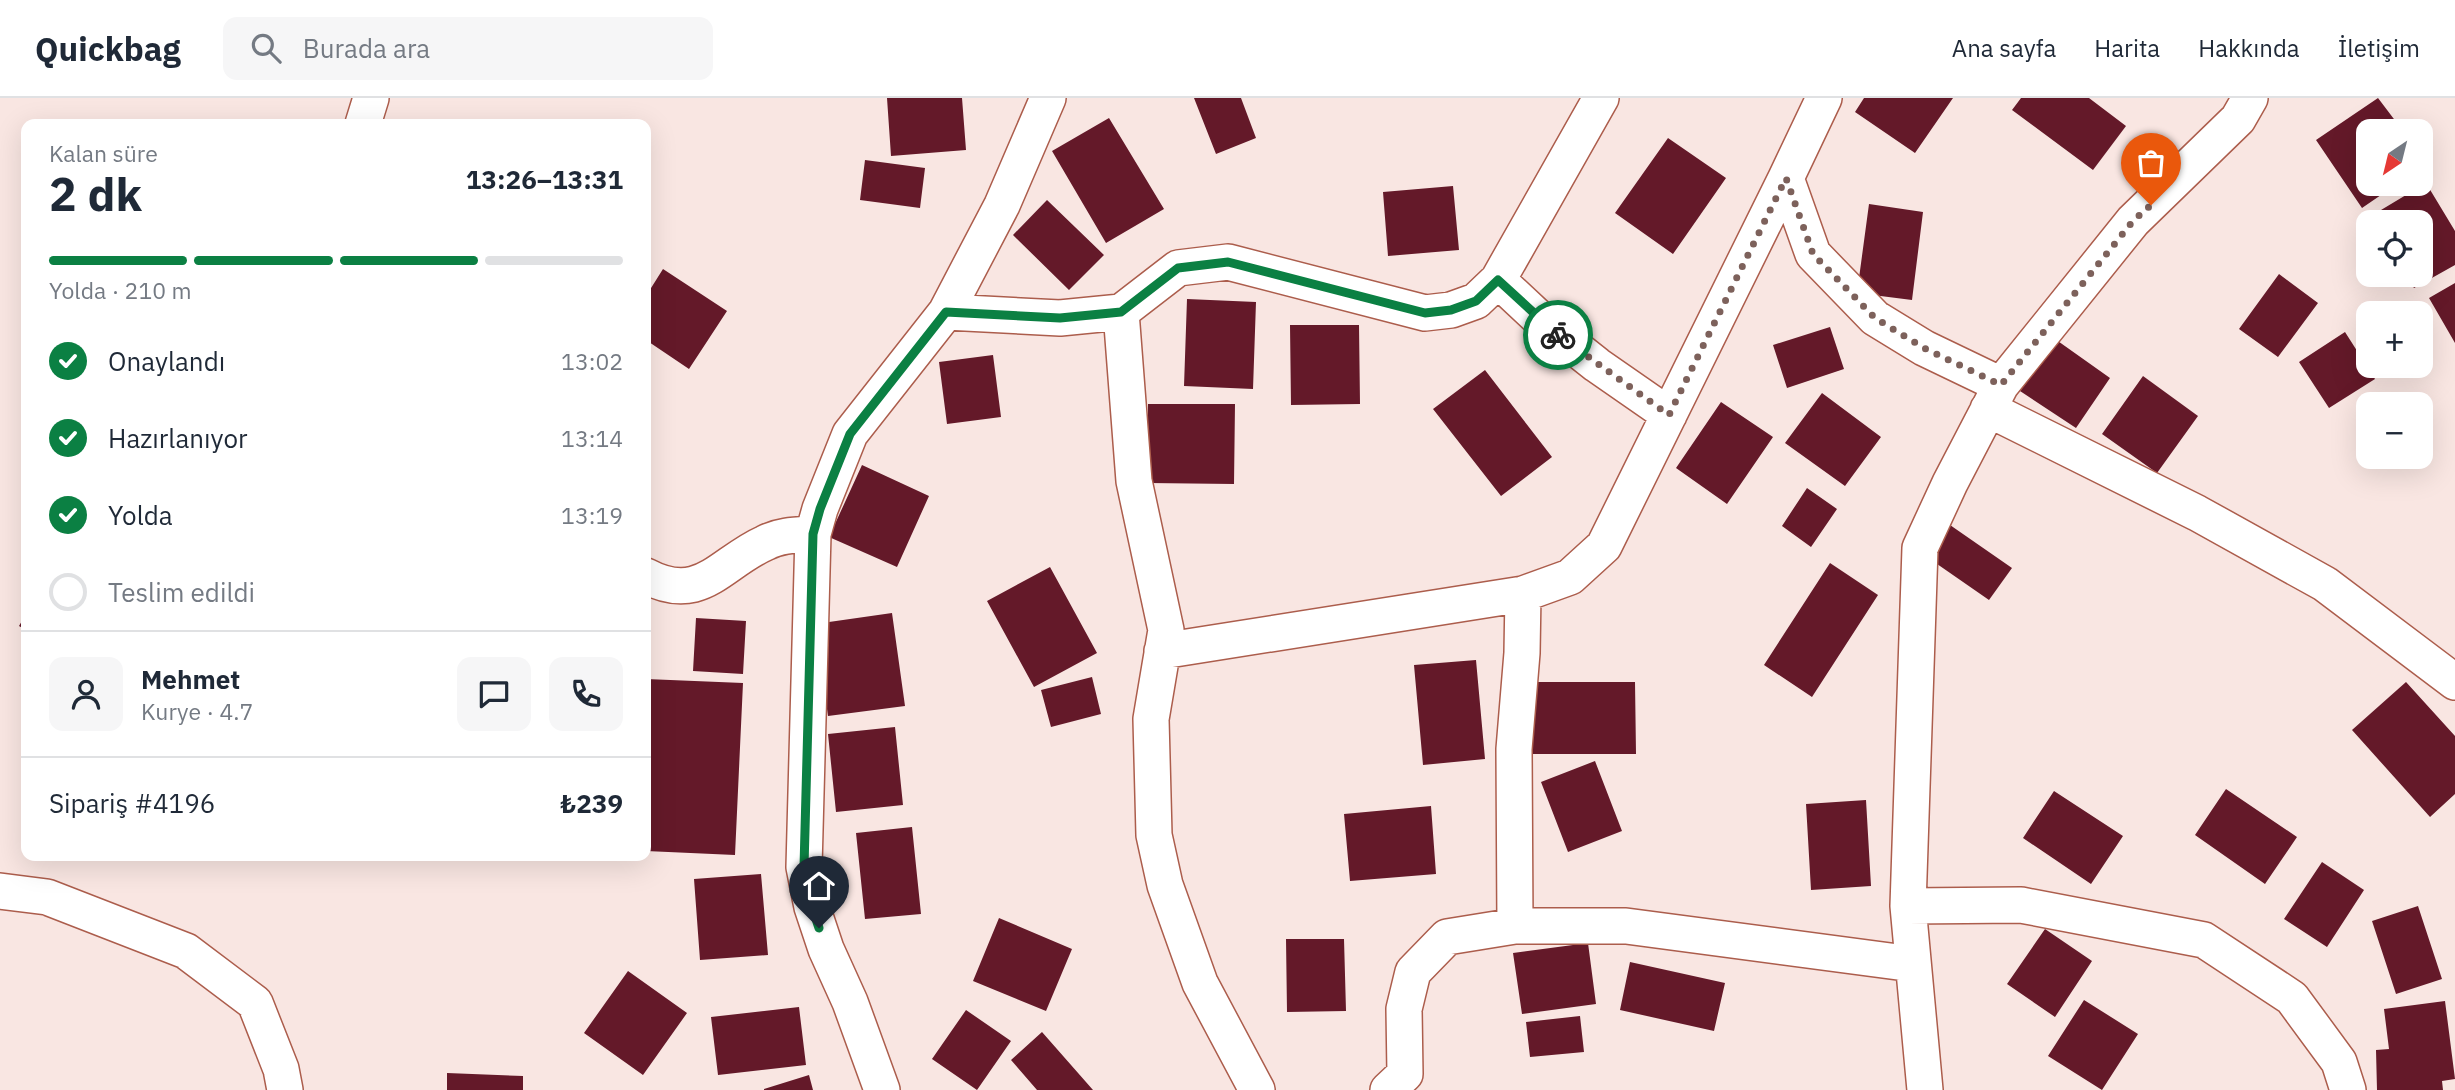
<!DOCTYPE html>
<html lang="tr">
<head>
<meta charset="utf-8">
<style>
  :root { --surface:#fff; --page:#f6f6f7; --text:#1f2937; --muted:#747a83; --line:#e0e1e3; --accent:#0b8043 }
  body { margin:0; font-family:"IBM Plex Sans",sans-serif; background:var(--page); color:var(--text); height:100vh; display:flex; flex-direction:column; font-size:26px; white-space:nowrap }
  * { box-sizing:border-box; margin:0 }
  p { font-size:23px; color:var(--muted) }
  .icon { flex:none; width:38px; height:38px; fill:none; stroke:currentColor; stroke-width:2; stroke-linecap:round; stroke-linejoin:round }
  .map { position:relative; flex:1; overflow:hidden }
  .details { position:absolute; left:21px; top:21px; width:630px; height:742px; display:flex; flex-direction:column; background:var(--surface); border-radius:14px; box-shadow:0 7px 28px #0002 }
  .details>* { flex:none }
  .needle { width:46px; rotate:215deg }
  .fabs { position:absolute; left:2356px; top:21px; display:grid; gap:14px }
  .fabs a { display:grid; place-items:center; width:77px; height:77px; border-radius:14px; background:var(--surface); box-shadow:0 7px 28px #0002; font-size:35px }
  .pin { position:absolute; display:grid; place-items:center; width:60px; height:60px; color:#fff; margin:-72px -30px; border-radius:50% 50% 50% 0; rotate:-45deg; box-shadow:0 0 7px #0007 }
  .pin .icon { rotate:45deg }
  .courier { position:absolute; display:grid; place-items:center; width:70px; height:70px; margin:-35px; border:5px solid #0b8043; border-radius:50%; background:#fff; color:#222; box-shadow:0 2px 9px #0007 }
  .head em { font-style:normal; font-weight:800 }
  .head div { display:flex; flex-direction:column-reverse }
  .head { display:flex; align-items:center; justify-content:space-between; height:119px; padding:0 28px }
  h1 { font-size:46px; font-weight:800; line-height:52px }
  .bar { display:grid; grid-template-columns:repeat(4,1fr); gap:10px 7px; align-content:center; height:84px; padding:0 28px }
  .bar i { height:9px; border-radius:5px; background:var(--line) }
  .bar .on { background:var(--accent) }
  .bar p { grid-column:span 4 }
  .line { display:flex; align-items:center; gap:18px; padding:0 28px; border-top:2px solid var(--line) }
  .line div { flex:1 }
  .round { display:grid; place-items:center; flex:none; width:74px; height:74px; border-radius:14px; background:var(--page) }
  ol { padding:0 28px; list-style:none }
  li { display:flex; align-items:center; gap:21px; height:77px }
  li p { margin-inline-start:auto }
  li .icon { padding:7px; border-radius:50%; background:var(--accent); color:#fff; stroke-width:4 }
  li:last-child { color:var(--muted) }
  li i { width:38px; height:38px; border:4px solid var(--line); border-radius:50% }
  header { display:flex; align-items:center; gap:42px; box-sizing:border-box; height:98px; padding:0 35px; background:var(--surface); border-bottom:2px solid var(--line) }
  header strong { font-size:33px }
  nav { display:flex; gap:38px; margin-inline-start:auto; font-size:24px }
  .search { width:490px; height:63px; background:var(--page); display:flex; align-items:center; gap:18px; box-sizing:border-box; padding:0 24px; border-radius:14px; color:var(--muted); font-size:26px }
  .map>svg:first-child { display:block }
  .building { fill:#641929 }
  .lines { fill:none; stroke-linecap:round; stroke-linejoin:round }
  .street-casing { stroke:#ac5d4c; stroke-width:38 }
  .street { stroke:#fff; stroke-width:35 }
  .done { stroke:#7d615b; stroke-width:7; stroke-dasharray:0 12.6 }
  .route { stroke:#0b8043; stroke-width:9 }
</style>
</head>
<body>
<header>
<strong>Quickbag</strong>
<div class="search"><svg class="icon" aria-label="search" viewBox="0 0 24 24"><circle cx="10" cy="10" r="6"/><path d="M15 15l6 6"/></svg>Burada ara</div>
<nav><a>Ana sayfa</a><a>Harita</a><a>Hakkında</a><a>İletişim</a></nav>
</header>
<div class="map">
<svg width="2455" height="992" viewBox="0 0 2455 992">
  <rect width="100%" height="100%" fill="#f9e6e2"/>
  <!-- building -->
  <path class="building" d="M 887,0 L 962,0 L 966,52 L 891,58 Z
    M 1194,0 L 1241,0 L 1256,40 L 1216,56 Z
    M 1864,0 L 1953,0 L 1915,55 L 1855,14 Z
    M 2021,0 L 2089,0 L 2126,28 L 2093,72 L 2012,12 Z
    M 2378,0 L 2403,33 L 2368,33 L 2368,86 L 2397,86 L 2362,110 L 2316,42 Z
    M 1109,20 L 1164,111 L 1106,145 L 1052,53 Z
    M 1668,40 L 1726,80 L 1673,156 L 1615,115 Z
    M 865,62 L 925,70 L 920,110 L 860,102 Z
    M 2426,85 L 2455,133 L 2455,167 L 2414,190 L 2406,177 L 2420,177 L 2420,124 L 2375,124 L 2371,118 Z
    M 1453,88 L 1459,152 L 1388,158 L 1383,94 Z
    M 1047,102 L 1104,157 L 1069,192 L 1013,137 Z
    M 1869,106 L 1923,114 L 1912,202 L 1857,195 Z
    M 663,171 L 727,213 L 689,271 L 646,242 L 646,198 Z
    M 2279,176 L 2318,205 L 2278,259 L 2239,231 Z
    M 2455,185 L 2455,245 L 2429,200 Z
    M 1187,201 L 1256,204 L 1253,291 L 1184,288 Z
    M 1290,227 L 1359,227 L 1360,306 L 1291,307 Z
    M 1830,229 L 1844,271 L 1787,290 L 1773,247 Z
    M 2345,234 L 2375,281 L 2329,310 L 2299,264 Z
    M 2055,241 L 2110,280 L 2076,330 L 2020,293 Z
    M 993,257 L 1001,319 L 947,326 L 939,264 Z
    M 1485,272 L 1552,359 L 1501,398 L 1433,311 Z
    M 2143,278 L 2198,318 L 2157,375 L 2102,336 Z
    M 1822,295 L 1881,339 L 1845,388 L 1785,345 Z
    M 1721,304 L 1773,339 L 1727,406 L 1676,370 Z
    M 1148,306 L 1235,306 L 1234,386 L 1148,385 Z
    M 862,367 L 929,398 L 897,469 L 829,439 Z
    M 1807,390 L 1837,411 L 1811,449 L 1782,428 Z
    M 1950,427 L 2012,470 L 1989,502 L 1927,459 Z
    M 1830,465 L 1878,497 L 1812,599 L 1764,567 Z
    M 1050,469 L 1097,555 L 1034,589 L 987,503 Z
    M 892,515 L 905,608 L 828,618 L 815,526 Z
    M 26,516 L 26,532 L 19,528 Z
    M 696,520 L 746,523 L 743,576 L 693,573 Z
    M 1476,562 L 1485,661 L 1423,667 L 1414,567 Z
    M 1092,579 L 1101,616 L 1051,629 L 1041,592 Z
    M 646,581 L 743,585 L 735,757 L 646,753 Z
    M 1529,584 L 1635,584 L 1636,656 L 1529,656 Z
    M 2406,584 L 2455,638 L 2455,696 L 2430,719 L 2352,632 Z
    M 895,629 L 903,707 L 836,714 L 828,636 Z
    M 1595,663 L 1622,733 L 1568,754 L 1541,684 Z
    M 2226,691 L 2297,739 L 2265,786 L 2195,737 Z
    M 2054,693 L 2123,738 L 2091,786 L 2023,740 Z
    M 1866,702 L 1871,788 L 1811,792 L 1806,706 Z
    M 1431,708 L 1436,776 L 1350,783 L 1344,716 Z
    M 912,729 L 921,816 L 865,821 L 856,735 Z
    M 2322,764 L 2364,792 L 2327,849 L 2284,821 Z
    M 761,776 L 768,857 L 700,862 L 694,781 Z
    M 2418,808 L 2442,881 L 2396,896 L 2372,823 Z
    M 999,820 L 1072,851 L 1046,913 L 973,883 Z
    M 2045,831 L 2092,863 L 2055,919 L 2007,886 Z
    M 1286,841 L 1344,841 L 1346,913 L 1287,914 Z
    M 1588,845 L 1596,906 L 1522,916 L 1513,855 Z
    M 1630,864 L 1725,885 L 1714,933 L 1620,912 Z
    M 628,873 L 687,915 L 643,977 L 584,935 Z
    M 2084,902 L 2138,936 L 2102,992 L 2048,958 Z
    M 2445,903 L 2455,981 L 2442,983 L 2443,992 L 2377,992 L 2376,952 L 2389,951 L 2384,911 Z
    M 799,909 L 806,967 L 718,977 L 711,919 Z
    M 966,912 L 1011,943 L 977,992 L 932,961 Z
    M 1580,918 L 1584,954 L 1530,959 L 1526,924 Z
    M 1042,934 L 1093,992 L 1037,992 L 1011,962 Z
    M 447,975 L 523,978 L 523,992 L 447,992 Z
    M 809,977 L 813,992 L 764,992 L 764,991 Z"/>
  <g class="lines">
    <defs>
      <path id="street" d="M 1824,0 L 1786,80 L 1813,156 L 1875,220 L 1924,250 L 2001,287
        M 363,26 L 371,0
        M 1498,182 L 1544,225 L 1597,267 L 1669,317
        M 946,214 L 1060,220 L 1121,214 L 1178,170 L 1228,164 L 1425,215 L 1451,212 L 1476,203 L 1498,182 L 1601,0
        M 1121,214 L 1134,383 L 1166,532 L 1151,621 L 1154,737 L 1165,787 L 1200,885 L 1257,992
        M 1988,311 L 2197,415 L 2325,486 L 2455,584
        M 646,478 C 701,507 720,465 765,445 C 780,437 797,437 813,436
        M 1162,553 L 1523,496 L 1570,479 L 1604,448 L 1786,80
        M 0,793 L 47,799 L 186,853 L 255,905 L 281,971 L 285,992
        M 1908,808 L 2021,807 L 2204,842 L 2292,900 L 2339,964 L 2348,992
        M 1515,828 L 1514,651 L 1522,555 L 1523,496
        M 882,992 L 850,904 L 826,851 L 812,809 L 804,769 L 813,436 L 820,411 L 850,336 L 946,214 L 1002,107 L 1048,0
        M 1388,992 L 1405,976 L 1404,911 L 1413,874 L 1447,839 L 1515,828 L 1626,828 L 1913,866
        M 1925,992 L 1908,808 L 1920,450 L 1950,385 L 2001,287 L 2133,123 L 2238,21 L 2250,0"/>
    </defs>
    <!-- street casing -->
    <use href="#street" class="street-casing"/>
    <!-- street -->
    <use href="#street" class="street"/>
  </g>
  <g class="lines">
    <!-- done -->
    <path class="done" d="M 1558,237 L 1669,317 L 1786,80 L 1813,156 L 1875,220 L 1924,250 L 2001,287 L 2133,123 L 2151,107"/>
    <!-- route -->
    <path class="route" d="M 819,830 L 812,809 L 804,769 L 813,436 L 820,411 L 850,336 L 946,214 L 1060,220 L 1121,214 L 1178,170 L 1228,164 L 1425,215 L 1451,212 L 1476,203 L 1498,182 L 1558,237"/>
  </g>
</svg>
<div class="fabs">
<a><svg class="needle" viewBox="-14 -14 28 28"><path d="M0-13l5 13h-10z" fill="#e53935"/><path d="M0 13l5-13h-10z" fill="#747a83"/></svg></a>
<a><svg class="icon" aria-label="locate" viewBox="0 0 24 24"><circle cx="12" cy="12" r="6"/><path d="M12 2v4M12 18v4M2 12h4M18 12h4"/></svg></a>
<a>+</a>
<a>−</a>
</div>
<div class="pin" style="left:2151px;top:107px;background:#ea580c"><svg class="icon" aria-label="bag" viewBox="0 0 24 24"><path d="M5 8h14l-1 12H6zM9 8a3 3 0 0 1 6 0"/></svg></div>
<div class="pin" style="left:819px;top:830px;background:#1f2937"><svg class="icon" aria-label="home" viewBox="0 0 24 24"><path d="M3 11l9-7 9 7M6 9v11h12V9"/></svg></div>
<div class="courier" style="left:1558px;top:237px"><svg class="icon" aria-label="bike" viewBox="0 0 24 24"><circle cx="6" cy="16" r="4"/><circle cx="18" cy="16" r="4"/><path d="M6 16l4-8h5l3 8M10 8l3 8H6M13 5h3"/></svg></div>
<section class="details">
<div class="head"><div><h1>2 dk</h1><p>Kalan süre</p></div><em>13:26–13:31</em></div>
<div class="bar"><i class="on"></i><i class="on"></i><i class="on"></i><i></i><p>Yolda · 210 m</p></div>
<ol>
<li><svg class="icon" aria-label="check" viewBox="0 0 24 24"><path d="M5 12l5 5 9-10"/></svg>Onaylandı<p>13:02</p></li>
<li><svg class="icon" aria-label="check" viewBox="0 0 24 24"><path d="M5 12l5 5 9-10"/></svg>Hazırlanıyor<p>13:14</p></li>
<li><svg class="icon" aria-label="check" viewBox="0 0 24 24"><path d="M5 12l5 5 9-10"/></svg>Yolda<p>13:19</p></li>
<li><i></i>Teslim edildi</li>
</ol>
<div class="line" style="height:126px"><a class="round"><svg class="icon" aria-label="person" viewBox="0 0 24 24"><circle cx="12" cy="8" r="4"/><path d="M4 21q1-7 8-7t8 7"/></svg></a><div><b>Mehmet</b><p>Kurye · 4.7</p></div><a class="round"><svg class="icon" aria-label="chat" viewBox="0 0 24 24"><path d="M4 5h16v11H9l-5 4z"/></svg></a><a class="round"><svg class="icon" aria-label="phone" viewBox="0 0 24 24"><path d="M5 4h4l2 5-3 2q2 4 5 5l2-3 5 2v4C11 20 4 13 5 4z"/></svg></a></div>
<div class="line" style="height:91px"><div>Sipariş #4196</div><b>₺239</b></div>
</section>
</div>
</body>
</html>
